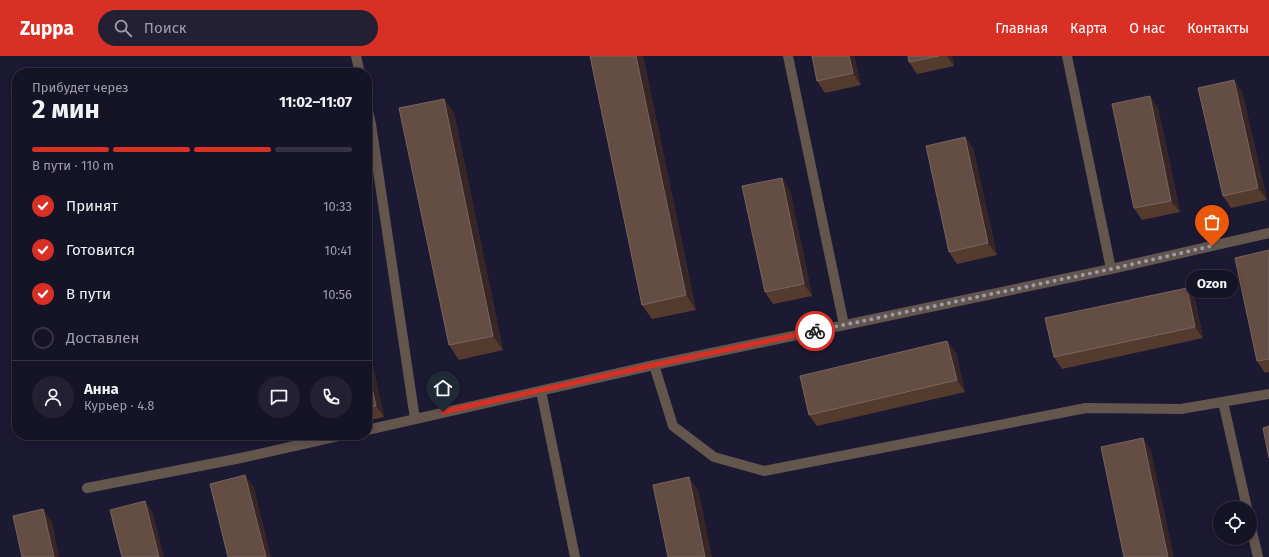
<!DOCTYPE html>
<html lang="ru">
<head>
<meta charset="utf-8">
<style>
  :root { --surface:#151326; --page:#222032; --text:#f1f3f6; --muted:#9d9ea7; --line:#343243; --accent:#d93025 }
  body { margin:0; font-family:"Fira Sans",sans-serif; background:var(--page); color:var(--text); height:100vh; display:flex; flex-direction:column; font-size:15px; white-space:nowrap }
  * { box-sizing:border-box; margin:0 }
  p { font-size:13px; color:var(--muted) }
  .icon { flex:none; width:22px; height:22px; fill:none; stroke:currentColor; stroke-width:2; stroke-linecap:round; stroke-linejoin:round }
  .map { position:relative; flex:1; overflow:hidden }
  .panel { position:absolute; left:12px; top:12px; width:360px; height:372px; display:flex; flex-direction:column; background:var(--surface); border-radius:16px; box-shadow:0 2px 10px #0003,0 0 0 1px var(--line) }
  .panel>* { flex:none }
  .fabs { position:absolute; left:1213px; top:445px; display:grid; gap:8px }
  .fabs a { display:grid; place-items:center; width:44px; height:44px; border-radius:50%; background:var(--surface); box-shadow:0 2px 10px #0003,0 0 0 1px var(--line); font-size:20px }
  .pin { position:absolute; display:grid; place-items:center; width:34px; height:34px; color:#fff; margin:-41px -17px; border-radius:50% 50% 50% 0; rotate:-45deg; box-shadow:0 0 4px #0007 }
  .pin .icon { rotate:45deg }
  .courier { position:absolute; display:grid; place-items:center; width:40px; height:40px; margin:-20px; border:3px solid #d93025; border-radius:50%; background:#fff; color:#222; box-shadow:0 1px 5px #0007 }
  .bubble { position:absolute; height:28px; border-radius:14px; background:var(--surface); box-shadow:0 2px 10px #0003,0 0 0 1px var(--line); font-size:13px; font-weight:700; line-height:28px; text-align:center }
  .overview em { font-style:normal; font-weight:700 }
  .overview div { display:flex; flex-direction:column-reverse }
  .overview { display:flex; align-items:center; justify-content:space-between; height:68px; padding:0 20px }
  h1 { font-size:26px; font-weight:700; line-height:30px }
  .bar { display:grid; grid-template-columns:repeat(4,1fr); gap:6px 4px; align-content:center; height:48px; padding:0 20px }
  .bar i { height:5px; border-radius:3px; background:var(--line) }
  .bar .on { background:var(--accent) }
  .bar p { grid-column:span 4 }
  .line { display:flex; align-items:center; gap:10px; padding:0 20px; border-top:1px solid var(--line) }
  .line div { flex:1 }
  .round { display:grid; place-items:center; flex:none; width:42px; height:42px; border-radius:21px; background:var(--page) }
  ol { padding:0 20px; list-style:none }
  li { display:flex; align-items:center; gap:12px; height:44px }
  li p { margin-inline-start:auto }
  li .icon { padding:4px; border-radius:50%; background:var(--accent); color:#fff; stroke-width:4 }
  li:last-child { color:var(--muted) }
  li i { width:22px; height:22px; border:2px solid var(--line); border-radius:50% }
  header { display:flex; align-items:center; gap:24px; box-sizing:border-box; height:56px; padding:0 20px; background:var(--accent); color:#fff }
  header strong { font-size:19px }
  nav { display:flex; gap:22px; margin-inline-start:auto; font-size:14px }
  .search { width:280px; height:36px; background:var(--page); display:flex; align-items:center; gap:10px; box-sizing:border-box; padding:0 14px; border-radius:22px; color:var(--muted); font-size:15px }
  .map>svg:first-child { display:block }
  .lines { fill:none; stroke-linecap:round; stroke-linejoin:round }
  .lane { stroke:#63564d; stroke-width:10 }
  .wall { fill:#553b2e }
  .shaded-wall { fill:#382627 }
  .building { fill:#644d43; stroke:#78645e }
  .done { stroke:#9b9aaf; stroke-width:4; stroke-dasharray:0 7.2 }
  .route { stroke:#d93025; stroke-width:5 }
</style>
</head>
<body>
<header>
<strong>Zuppa</strong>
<div class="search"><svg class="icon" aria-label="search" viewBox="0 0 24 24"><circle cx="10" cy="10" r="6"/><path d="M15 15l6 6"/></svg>Поиск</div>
<nav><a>Главная</a><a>Карта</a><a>О нас</a><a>Контакты</a></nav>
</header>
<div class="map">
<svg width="1269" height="501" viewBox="0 0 1269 501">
  <rect width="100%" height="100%" fill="#1c1933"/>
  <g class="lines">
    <!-- lane -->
    <path class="lane" d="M 356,0 L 360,17
      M 788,0 L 844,269
      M 1067,0 L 1111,213
      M 367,50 L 371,68 L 415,363
      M 654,309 L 673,370 L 714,401 L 764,415 L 1086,352 L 1181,353 L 1269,338
      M 541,335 L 575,501
      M 1223,346 L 1247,452
      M 367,374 L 654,309 L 1111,213 L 1269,177
      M 87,432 L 241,402 L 343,379
      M 1250,467 L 1258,501"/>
  </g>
  <!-- wall -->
  <path class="wall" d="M 590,0 L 643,0 L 696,254 L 652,263 L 642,249 Z
    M 854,0 L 861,29 L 825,37 L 817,25 Z
    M 908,0 L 952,0 L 954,10 L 917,18 L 909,6 Z
    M 1242,35 L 1267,144 L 1231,152 L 1223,140 Z
    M 444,43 L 454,57 L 503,294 L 459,304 L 449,289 Z
    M 1158,52 L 1180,156 L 1142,164 L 1134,152 Z
    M 965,81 L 973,92 L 997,199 L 957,208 L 949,196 Z
    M 790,134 L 812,240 L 773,248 L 765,236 Z
    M 1269,194 L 1269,316 L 1265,317 L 1257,305 Z
    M 1187,232 L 1195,243 L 1203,282 L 1062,313 L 1054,301 Z
    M 367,283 L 384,361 L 367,365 Z
    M 947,285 L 956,297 L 965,336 L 817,370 L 809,359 Z"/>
  <!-- shaded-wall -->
  <path class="shaded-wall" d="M 636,0 L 643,0 L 696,254 L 686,239 Z
    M 849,0 L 854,0 L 861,29 L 853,17 Z
    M 947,0 L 952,0 L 954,10 Z
    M 1234,24 L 1242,35 L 1267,144 L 1258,132 Z
    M 1150,40 L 1158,52 L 1180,156 L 1171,145 Z
    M 444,43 L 454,57 L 503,294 L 493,280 Z
    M 965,81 L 973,92 L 997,199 L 988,187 Z
    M 782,122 L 790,134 L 812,240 L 804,228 Z
    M 1187,232 L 1195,243 L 1203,282 L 1195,271 Z
    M 367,283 L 384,361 L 376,350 L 367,309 Z
    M 947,285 L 956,297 L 965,336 L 957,324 Z
    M 1143,382 L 1151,394 L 1174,501 L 1168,501 Z
    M 245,419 L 254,431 L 271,501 L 266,501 Z
    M 689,421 L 699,436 L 712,501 L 705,501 Z
    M 145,445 L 153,457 L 164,501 L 159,501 Z
    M 43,453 L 52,465 L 59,501 L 54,501 Z"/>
  <!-- building -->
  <path class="building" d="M 590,0 L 636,0 L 686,239 L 642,249 Z
    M 812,0 L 849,0 L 853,17 L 817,25 Z
    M 908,0 L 939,0 L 909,6 Z
    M 1234,24 L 1258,132 L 1223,140 L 1198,32 Z
    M 1150,40 L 1171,145 L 1134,152 L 1112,48 Z
    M 444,43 L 493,280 L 449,289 L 399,52 Z
    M 965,81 L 988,187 L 949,196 L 926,90 Z
    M 782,122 L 804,228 L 765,236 L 742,130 Z
    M 1269,194 L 1269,303 L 1257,305 L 1235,202 Z
    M 1187,232 L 1195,271 L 1054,301 L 1045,262 Z
    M 947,285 L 957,324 L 809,359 L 800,320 Z
    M 367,309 L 376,350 L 367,351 Z
    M 1269,370 L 1269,402 L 1263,372 Z
    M 1143,382 L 1168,501 L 1124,501 L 1101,391 Z
    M 245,419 L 266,501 L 228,501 L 210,428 Z
    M 689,421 L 705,501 L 668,501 L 653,429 Z
    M 145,445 L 159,501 L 122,501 L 110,454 Z
    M 43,453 L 54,501 L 22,501 L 13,460 Z"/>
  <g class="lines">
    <!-- done -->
    <path class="done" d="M 815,275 L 1111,213 L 1212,190"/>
    <!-- route -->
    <path class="route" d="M 443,356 L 654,309 L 815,275"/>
  </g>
</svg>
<div class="fabs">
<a><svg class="icon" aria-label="locate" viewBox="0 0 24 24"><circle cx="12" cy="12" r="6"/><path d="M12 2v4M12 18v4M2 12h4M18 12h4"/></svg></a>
</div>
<div class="pin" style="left:1212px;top:190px;background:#ea580c"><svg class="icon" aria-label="bag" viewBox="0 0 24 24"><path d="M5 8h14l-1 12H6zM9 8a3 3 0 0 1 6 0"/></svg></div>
<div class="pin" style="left:443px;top:356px;background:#1f2937"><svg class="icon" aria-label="home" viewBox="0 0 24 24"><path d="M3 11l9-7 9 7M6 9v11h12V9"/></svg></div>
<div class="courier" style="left:815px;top:275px"><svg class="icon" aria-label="bike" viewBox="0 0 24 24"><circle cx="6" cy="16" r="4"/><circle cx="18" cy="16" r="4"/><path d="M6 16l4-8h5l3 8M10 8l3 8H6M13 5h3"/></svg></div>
<div class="bubble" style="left:1186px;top:214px;width:52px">Ozon</div>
<section class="panel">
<div class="overview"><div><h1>2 мин</h1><p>Прибудет через</p></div><em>11:02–11:07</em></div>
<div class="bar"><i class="on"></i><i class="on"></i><i class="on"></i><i></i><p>В пути · 110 m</p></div>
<ol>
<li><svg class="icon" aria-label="check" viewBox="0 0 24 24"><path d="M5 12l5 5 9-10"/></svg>Принят<p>10:33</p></li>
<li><svg class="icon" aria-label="check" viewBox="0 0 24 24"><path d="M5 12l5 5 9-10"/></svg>Готовится<p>10:41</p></li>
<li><svg class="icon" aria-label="check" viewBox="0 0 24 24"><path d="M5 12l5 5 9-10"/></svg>В пути<p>10:56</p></li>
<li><i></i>Доставлен</li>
</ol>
<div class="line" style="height:72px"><a class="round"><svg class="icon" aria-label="person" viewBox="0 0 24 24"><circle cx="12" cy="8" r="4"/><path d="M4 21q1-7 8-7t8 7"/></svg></a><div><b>Анна</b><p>Курьер · 4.8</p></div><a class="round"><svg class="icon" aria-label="chat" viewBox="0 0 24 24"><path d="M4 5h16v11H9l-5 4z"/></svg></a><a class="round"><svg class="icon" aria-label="phone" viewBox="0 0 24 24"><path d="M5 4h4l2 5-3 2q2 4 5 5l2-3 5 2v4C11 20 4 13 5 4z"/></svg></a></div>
</section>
</div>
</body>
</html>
